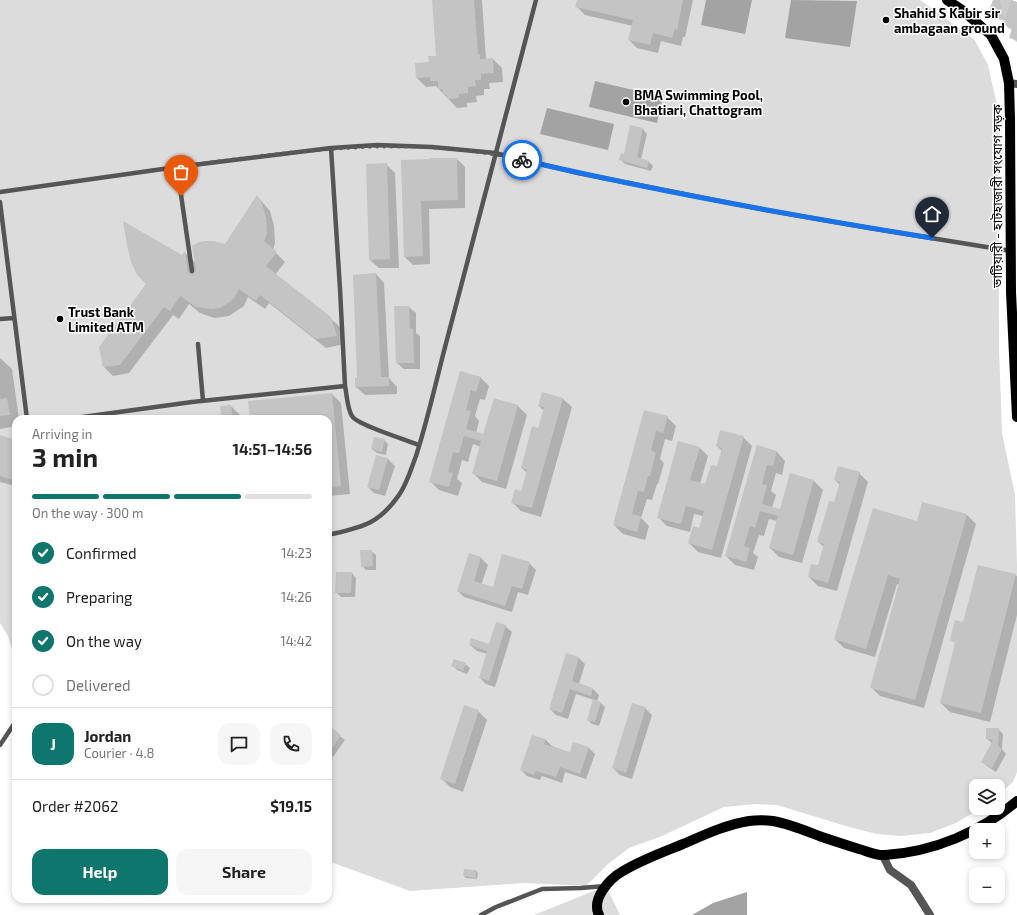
<!DOCTYPE html>
<html lang="en">
<head>
<meta charset="utf-8">
<style>
  :root { --surface:#fff; --page:#f6f6f6; --text:#222; --muted:#767676; --line:#e0e0e0; --accent:#0f766e }
  body { margin:0; font-family:"Exo 2","Noto Sans Bengali",sans-serif; background:var(--page); color:var(--text); height:100vh; display:flex; flex-direction:column; font-size:15px; white-space:nowrap }
  * { box-sizing:border-box; margin:0 }
  p { font-size:13px; color:var(--muted) }
  .icon { flex:none; width:22px; height:22px; fill:none; stroke:currentColor; stroke-width:2; stroke-linecap:round; stroke-linejoin:round }
  .map { position:relative; flex:1; overflow:hidden }
  .panel { position:absolute; left:12px; top:415px; width:320px; height:488px; display:flex; flex-direction:column; background:var(--surface); border-radius:12px; box-shadow:0 2px 6px #0003 }
  .panel>* { flex:none }
  .controls { position:absolute; left:969px; top:779px; display:grid; gap:8px }
  .controls a { display:grid; place-items:center; width:36px; height:36px; border-radius:8px; background:var(--surface); box-shadow:0 2px 6px #0003; font-size:20px }
  .pin { position:absolute; display:grid; place-items:center; width:34px; height:34px; color:#fff; margin:-41px -17px; border-radius:50% 50% 50% 0; rotate:-45deg; box-shadow:0 0 4px #0007 }
  .pin .icon { rotate:45deg }
  .courier { position:absolute; display:grid; place-items:center; width:40px; height:40px; margin:-20px; border:3px solid #1a73e8; border-radius:50%; background:#fff; color:#222; box-shadow:0 1px 5px #0007 }
  .summary em { font-style:normal; font-weight:700 }
  .summary div { display:flex; flex-direction:column-reverse }
  .summary { display:flex; align-items:center; justify-content:space-between; height:68px; padding:0 20px }
  h1 { font-size:26px; font-weight:700; line-height:30px }
  .bar { display:grid; grid-template-columns:repeat(4,1fr); gap:6px 4px; align-content:center; height:48px; padding:0 20px }
  .bar i { height:5px; border-radius:3px; background:var(--line) }
  .bar .selected { background:var(--accent) }
  .bar p { grid-column:span 4 }
  .line { display:flex; align-items:center; gap:10px; padding:0 20px; border-top:1px solid var(--line) }
  .line div { flex:1 }
  .round { display:grid; place-items:center; flex:none; width:42px; height:42px; border-radius:12px; background:var(--page) }
  ol { padding:0 20px; list-style:none }
  li { display:flex; align-items:center; gap:12px; height:44px }
  li p { margin-inline-start:auto }
  li .icon { padding:4px; border-radius:50%; background:var(--accent); color:#fff; stroke-width:4 }
  li:last-child { color:var(--muted) }
  li i { width:22px; height:22px; border:2px solid var(--line); border-radius:50% }
  .button { display:flex; gap:8px; margin-top:auto; padding:8px 20px }
  .button a { flex:1; height:46px; border-radius:12px; background:var(--accent); color:#fff; font-size:16px; font-weight:700; line-height:46px; text-align:center }
  .button a+a { background:var(--page); color:var(--text) }
  .map>svg:first-child { display:block }
  .green { fill:#dcdcdc }
  .water { fill:#a3a3a3 }
  .shadow { fill:#0003 }
  .building { fill:#c4c4c4 }
  .lines { fill:none; stroke-linecap:round; stroke-linejoin:round }
  .lane { stroke:#555; stroke-width:4.5 }
  .street { stroke:#555; stroke-width:8 }
  .primary { stroke:#000; stroke-width:10 }
  .done { stroke:#595959; stroke-width:4; stroke-dasharray:0 7.2 }
  .route { stroke:#1a73e8; stroke-width:5 }
  .poi-dot { fill:#000; stroke:#fff; stroke-width:1.5 }
  .labels { text-anchor:middle; stroke-width:3; stroke-linejoin:round; paint-order:stroke }
  .poi-label { font-size:13px; font-weight:bold; fill:#000; stroke:#fff; text-anchor:start }
  .street-label { font-size:13px; fill:#000; stroke:#fff }
</style>
</head>
<body>
<div class="map">
<svg width="1017" height="915" viewBox="0 0 1017 915">
  <rect width="100%" height="100%" fill="#fff"/>
  <!-- green -->
  <path class="green" d="M 0,0 L 920,0 L 974,39 L 988,65 L 998,110 L 999,347 L 1002,433 L 1015,495 L 1017,565 L 1017,772 L 1013,782 L 998,795 L 998,786 L 976,786 L 976,808 L 981,808 L 978,810 L 956,823 L 930,833 L 901,836 L 877,834 L 849,827 L 777,805 L 755,804 L 724,807 L 662,836 L 629,848 L 608,864 L 586,886 L 525,883 L 410,891 L 328,861 L 328,419 L 16,419 L 16,663 L 8,636 L 0,623 Z
    M 606,886 L 620,915 L 534,915 Z"/>
  <!-- water -->
  <path class="water" d="M 706,0 L 752,0 L 745,34 L 701,25 Z
    M 791,0 L 857,1 L 850,47 L 785,38 Z
    M 595,81 L 663,97 L 657,123 L 589,107 Z
    M 547,108 L 614,124 L 608,150 L 540,134 Z
    M 747,892 L 747,915 L 692,915 L 713,903 Z"/>
  <!-- shadow -->
  <path class="shadow" d="M 433,0 L 482,0 L 486,60 L 493,59 L 502,68 L 503,82 L 489,83 L 490,89 L 484,89 L 484,95 L 476,96 L 477,102 L 467,103 L 467,107 L 457,108 L 436,86 L 426,87 L 417,78 L 416,64 L 430,62 L 437,57 Z
    M 578,0 L 693,0 L 685,37 L 683,37 L 681,46 L 661,41 L 658,53 L 637,48 L 629,40 L 633,26 L 585,15 L 576,6 Z
    M 994,0 L 1013,0 L 1013,2 L 1017,3 L 1017,42 L 1010,37 L 1012,30 L 1008,28 L 1004,24 L 1005,21 L 994,18 L 989,14 Z
    M 631,127 L 643,129 L 647,134 L 641,159 L 649,162 L 653,166 L 651,171 L 625,164 L 621,160 L 624,155 Z
    M 457,159 L 465,167 L 465,208 L 429,209 L 430,264 L 413,265 L 405,257 L 403,161 Z
    M 386,164 L 395,173 L 399,268 L 379,268 L 370,260 Z
    M 257,196 L 270,211 L 274,226 L 275,243 L 273,250 L 285,262 L 275,275 L 330,318 L 340,327 L 345,344 L 326,348 L 269,303 L 265,309 L 248,297 L 244,306 L 229,316 L 214,318 L 200,313 L 189,304 L 179,319 L 173,315 L 129,373 L 113,376 L 104,367 L 100,348 L 185,253 L 196,263 L 225,245 Z
    M 376,274 L 384,283 L 389,378 L 397,387 L 397,394 L 365,395 L 356,387 Z
    M 395,307 L 409,307 L 416,313 L 416,333 L 420,336 L 420,369 L 404,369 L 397,363 Z
    M 0,358 L 12,369 L 19,419 L 16,419 L 16,426 L 0,429 Z
    M 461,372 L 480,377 L 489,386 L 485,400 L 480,399 L 475,416 L 479,421 L 476,433 L 484,435 L 494,400 L 518,406 L 527,415 L 506,489 L 482,482 L 473,473 L 481,447 L 473,444 L 468,462 L 462,460 L 457,479 L 462,483 L 458,496 L 439,490 L 430,481 Z
    M 332,394 L 341,403 L 350,494 L 328,496 L 328,419 L 223,419 L 231,406 L 240,415 L 240,419 L 251,418 Z
    M 563,399 L 572,407 L 541,517 L 521,511 L 512,502 L 522,492 L 527,473 L 522,468 L 539,429 L 544,411 L 539,406 Z
    M 645,411 L 667,417 L 676,426 L 672,441 L 665,439 L 660,459 L 664,463 L 658,484 L 657,484 L 652,500 L 647,499 L 641,518 L 649,526 L 645,540 L 623,534 L 614,525 Z
    M 0,436 L 16,441 L 16,486 L 0,482 Z
    M 743,437 L 752,446 L 721,558 L 698,552 L 689,543 L 700,529 L 703,516 L 694,514 L 690,532 L 667,526 L 658,517 L 699,447 L 708,456 L 700,484 L 706,485 L 717,467 L 722,451 L 717,446 Z
    M 384,440 L 388,444 L 386,455 L 377,453 L 372,449 Z
    M 757,446 L 777,452 L 785,461 L 782,475 L 776,473 L 771,491 L 776,495 L 772,508 L 781,510 L 791,474 L 814,481 L 823,490 L 802,563 L 779,557 L 770,548 L 777,521 L 769,519 L 764,536 L 759,535 L 753,553 L 758,557 L 754,570 L 735,565 L 726,556 Z
    M 377,456 L 388,459 L 395,466 L 385,496 L 374,493 L 368,487 Z
    M 859,473 L 868,482 L 837,591 L 818,586 L 809,577 L 818,567 L 824,547 L 818,542 L 835,504 L 840,485 L 835,480 Z
    M 923,503 L 967,515 L 976,524 L 924,708 L 880,696 L 871,687 L 900,585 L 897,584 L 875,657 L 844,648 L 835,639 L 917,522 Z
    M 371,551 L 376,555 L 376,570 L 366,570 L 362,566 Z
    M 469,554 L 481,558 L 488,565 L 481,585 L 493,588 L 529,563 L 536,570 L 528,595 L 518,592 L 512,612 L 464,597 L 458,591 Z
    M 979,566 L 1017,576 L 1017,615 L 990,722 L 950,712 L 941,703 L 956,644 L 964,623 Z
    M 352,573 L 356,578 L 355,597 L 341,597 L 336,592 Z
    M 505,626 L 512,632 L 495,687 L 486,684 L 480,678 L 487,654 L 477,651 L 470,645 L 490,645 Z
    M 567,654 L 579,658 L 585,664 L 579,684 L 593,689 L 599,695 L 597,702 L 601,703 L 605,707 L 599,726 L 592,724 L 588,720 L 594,700 L 576,694 L 568,719 L 556,715 L 550,709 Z
    M 465,664 L 470,668 L 467,674 L 457,670 L 453,666 Z
    M 645,708 L 652,715 L 632,779 L 620,775 L 613,768 Z
    M 478,711 L 487,720 L 463,792 L 450,787 L 441,778 Z
    M 998,729 L 1003,734 L 1002,749 L 1006,754 L 996,772 L 987,766 L 982,762 L 992,743 L 987,739 Z
    M 332,730 L 345,740 L 328,764 L 328,735 Z
    M 532,736 L 546,740 L 552,746 L 570,753 L 574,743 L 589,748 L 595,754 L 586,779 L 565,772 L 562,783 L 542,776 L 540,780 L 527,776 L 521,770 Z
    M 465,870 L 476,871 L 478,873 L 477,879 L 466,878 L 464,876 Z"/>
  <!-- building -->
  <path class="building" d="M 432,0 L 474,0 L 478,54 L 480,54 L 480,59 L 493,58 L 494,73 L 481,74 L 481,80 L 475,80 L 476,86 L 468,87 L 468,93 L 459,94 L 459,98 L 448,99 L 447,95 L 443,95 L 442,89 L 438,89 L 438,81 L 430,81 L 430,77 L 416,78 L 415,63 L 429,62 L 428,56 L 436,56 Z
    M 577,0 L 683,0 L 677,30 L 675,29 L 672,38 L 653,33 L 650,45 L 628,40 L 633,20 L 575,7 Z
    M 993,0 L 1000,0 L 1004,19 L 988,14 Z
    M 1011,0 L 1017,2 L 1017,40 L 1009,38 L 1012,28 L 1003,24 Z
    M 630,125 L 643,128 L 637,157 L 649,161 L 647,168 L 619,160 L 621,153 L 624,154 Z
    M 430,158 L 457,158 L 458,200 L 421,201 L 423,256 L 404,257 L 401,160 L 430,159 Z
    M 387,163 L 390,259 L 369,260 L 366,164 Z
    M 257,195 L 261,201 L 266,217 L 267,233 L 264,241 L 277,252 L 266,266 L 331,317 L 337,336 L 316,339 L 260,295 L 256,301 L 239,289 L 235,297 L 231,301 L 220,308 L 212,309 L 196,307 L 180,296 L 170,311 L 164,307 L 120,365 L 103,367 L 99,347 L 146,284 L 137,275 L 131,262 L 127,245 L 123,221 L 182,255 L 185,251 L 188,272 L 190,274 L 193,275 L 196,270 L 192,246 L 199,242 L 207,241 L 213,241 L 225,244 Z
    M 376,273 L 381,377 L 389,377 L 389,386 L 355,387 L 355,378 L 357,378 L 353,275 Z
    M 394,306 L 409,306 L 410,329 L 413,329 L 414,363 L 396,363 Z
    M 460,371 L 481,377 L 476,392 L 471,390 L 466,410 L 471,411 L 466,429 L 483,434 L 494,398 L 518,405 L 497,481 L 472,474 L 481,441 L 464,436 L 459,453 L 453,452 L 448,472 L 453,473 L 449,487 L 429,482 Z
    M 542,392 L 563,398 L 532,508 L 511,503 L 515,489 L 521,491 L 527,470 L 521,468 L 532,426 L 538,428 L 544,407 L 538,406 Z
    M 332,393 L 341,486 L 328,487 L 328,419 L 250,419 L 248,401 Z
    M 7,398 L 10,415 L 0,416 L 0,399 Z
    M 231,405 L 233,419 L 222,419 L 220,406 Z
    M 644,410 L 668,416 L 663,433 L 656,431 L 651,450 L 656,453 L 650,476 L 648,476 L 644,492 L 638,491 L 632,514 L 641,516 L 637,532 L 613,525 Z
    M 720,430 L 744,436 L 712,550 L 688,543 L 693,526 L 699,528 L 704,511 L 686,506 L 681,524 L 657,518 L 678,441 L 700,447 L 690,480 L 705,484 L 711,465 L 717,466 L 722,448 L 716,446 Z
    M 0,435 L 16,440 L 16,481 L 0,476 Z
    M 374,437 L 385,439 L 382,452 L 371,449 Z
    M 757,445 L 777,451 L 773,466 L 767,465 L 762,484 L 767,485 L 762,504 L 780,509 L 790,473 L 814,480 L 793,555 L 769,548 L 778,516 L 760,511 L 755,528 L 750,526 L 744,546 L 750,548 L 746,562 L 725,556 Z
    M 376,455 L 388,458 L 379,490 L 367,487 Z
    M 838,466 L 860,472 L 828,583 L 808,577 L 811,564 L 818,565 L 824,544 L 817,542 L 829,501 L 834,502 L 840,482 L 834,480 Z
    M 922,502 L 967,514 L 915,700 L 870,688 L 900,579 L 888,575 L 866,649 L 834,639 L 873,508 L 917,521 Z
    M 360,550 L 372,550 L 373,566 L 361,567 Z
    M 469,553 L 481,557 L 474,581 L 493,587 L 502,554 L 530,562 L 522,589 L 512,586 L 505,606 L 457,591 Z
    M 978,565 L 1016,574 L 981,713 L 940,703 L 955,643 L 950,640 L 955,620 L 963,622 Z
    M 336,572 L 352,572 L 351,593 L 335,593 Z
    M 496,622 L 506,625 L 489,681 L 479,678 L 487,651 L 469,645 L 471,638 L 489,644 Z
    M 566,653 L 579,657 L 572,681 L 593,688 L 591,696 L 570,689 L 562,713 L 549,709 Z
    M 454,659 L 466,663 L 463,671 L 451,666 Z
    M 593,699 L 601,702 L 595,722 L 587,720 Z
    M 632,703 L 646,707 L 626,773 L 612,768 Z
    M 464,705 L 479,710 L 455,784 L 440,779 Z
    M 332,728 L 341,735 L 328,754 L 328,734 Z
    M 986,728 L 999,728 L 998,746 L 1002,749 L 992,768 L 981,762 L 993,740 L 986,739 Z
    M 532,735 L 546,739 L 544,744 L 570,752 L 573,742 L 589,747 L 580,774 L 560,767 L 556,777 L 536,771 L 534,775 L 520,770 Z
    M 464,869 L 476,870 L 476,878 L 463,876 Z"/>
  <g class="lines">
    <!-- lane -->
    <path class="lane" d="M 177,167 L 192,271
      M 0,192 L 177,167 L 331,148 L 377,145 L 432,147 L 495,153 L 578,173 L 765,210 L 869,228 L 1011,251
      M 0,202 L 27,419
      M 0,319 L 14,318
      M 198,344 L 203,401
      M 345,386 C 347,395 347,408 352,416 C 357,425 407,440 419,445
      M 68,419 L 192,402 L 345,386 L 340,289 L 331,148
      M 328,535 C 362,527 378,525 399,495 C 407,484 411,469 416,456 C 427,422 435,386 444,351 C 474,234 505,117 536,0
      M 0,745 L 16,721
      M 481,915 L 496,907 L 542,889 L 581,888 L 605,886"/>
    <!-- street -->
    <path class="street" d="M 1009,83 L 1017,84
      M 883,856 L 890,870 L 911,885 L 930,915"/>
    <!-- primary -->
    <path class="primary" d="M 947,0 L 962,10 L 991,35 L 1004,59 L 1009,83 L 1010,119 L 1011,292 L 1017,417
      M 599,915 C 591,899 609,879 623,871 C 641,860 663,852 683,844 C 704,835 725,825 749,821 C 756,820 765,820 773,821 C 790,824 806,831 822,837 C 834,841 846,845 859,849 C 867,851 877,856 885,855 C 933,852 981,832 1017,801"/>
  </g>
  <g class="lines">
    <!-- done -->
    <path class="done" d="M 181,196 L 177,167 C 291,152 408,133 522,160"/>
    <!-- route -->
    <path class="route" d="M 522,160 C 657,191 794,216 932,238"/>
  </g>
  <!-- markers -->
  <g class="poi-dot">
    <circle cx="886" cy="20" r="4"/>
    <circle cx="626" cy="102" r="4"/>
    <circle cx="60" cy="319" r="4"/>
  </g>
  <g class="labels">
    <!-- poi labels -->
    <g class="poi-label">
      <text x="894" y="18">Shahid S Kabir sir<tspan x="894" dy="15">ambagaan ground</tspan></text>
      <text x="634" y="100">BMA Swimming Pool,<tspan x="634" dy="15">Bhatiari, Chattogram</tspan></text>
      <text x="68" y="317">Trust Bank<tspan x="68" dy="15">Limited ATM</tspan></text>
    </g>
    <!-- street labels -->
    <g class="street-label">
      <text transform="translate(997 196) rotate(-90)" y="5">ভাটিয়ারী - হাটহাজারী সংযোগ সড়ক</text>
    </g>
  </g>
</svg>
<div class="controls">
<a><svg class="icon" aria-label="layers" viewBox="0 0 24 24"><path d="M12 4l9 5-9 5-9-5zM3 14l9 5 9-5"/></svg></a>
<a>+</a>
<a>−</a>
</div>
<div class="pin" style="left:181px;top:196px;background:#ea580c"><svg class="icon" aria-label="bag" viewBox="0 0 24 24"><path d="M5 8h14l-1 12H6zM9 8a3 3 0 0 1 6 0"/></svg></div>
<div class="pin" style="left:932px;top:238px;background:#1f2937"><svg class="icon" aria-label="home" viewBox="0 0 24 24"><path d="M3 11l9-7 9 7M6 9v11h12V9"/></svg></div>
<div class="courier" style="left:522px;top:160px"><svg class="icon" aria-label="bike" viewBox="0 0 24 24"><circle cx="6" cy="16" r="4"/><circle cx="18" cy="16" r="4"/><path d="M6 16l4-8h5l3 8M10 8l3 8H6M13 5h3"/></svg></div>
<section class="panel">
<div class="summary"><div><h1>3 min</h1><p>Arriving in</p></div><em>14:51–14:56</em></div>
<div class="bar"><i class="selected"></i><i class="selected"></i><i class="selected"></i><i></i><p>On the way · 300 m</p></div>
<ol>
<li><svg class="icon" aria-label="check" viewBox="0 0 24 24"><path d="M5 12l5 5 9-10"/></svg>Confirmed<p>14:23</p></li>
<li><svg class="icon" aria-label="check" viewBox="0 0 24 24"><path d="M5 12l5 5 9-10"/></svg>Preparing<p>14:26</p></li>
<li><svg class="icon" aria-label="check" viewBox="0 0 24 24"><path d="M5 12l5 5 9-10"/></svg>On the way<p>14:42</p></li>
<li><i></i>Delivered</li>
</ol>
<div class="line" style="height:72px"><b class="round" style="background:var(--accent);color:#fff">J</b><div><b>Jordan</b><p>Courier · 4.8</p></div><a class="round"><svg class="icon" aria-label="chat" viewBox="0 0 24 24"><path d="M4 5h16v11H9l-5 4z"/></svg></a><a class="round"><svg class="icon" aria-label="phone" viewBox="0 0 24 24"><path d="M5 4h4l2 5-3 2q2 4 5 5l2-3 5 2v4C11 20 4 13 5 4z"/></svg></a></div>
<div class="line" style="height:52px"><div>Order #2062</div><b>$19.15</b></div>
<div class="button"><a>Help</a><a>Share</a></div>
</section>
</div>
</body>
</html>
